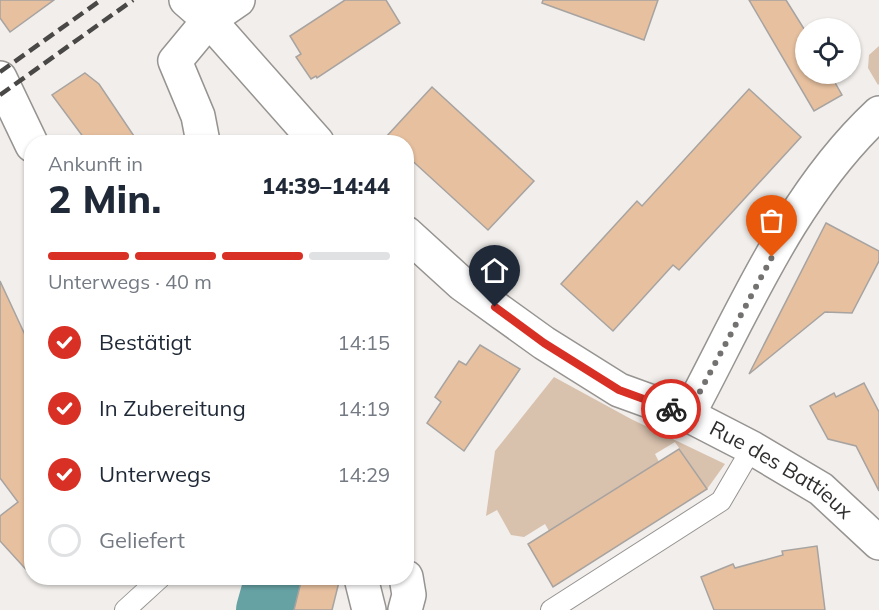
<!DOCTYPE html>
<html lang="de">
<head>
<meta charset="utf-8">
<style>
  :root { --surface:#fff; --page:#f6f6f7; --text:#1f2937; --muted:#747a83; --line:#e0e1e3; --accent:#d93025 }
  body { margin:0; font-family:Mulish,sans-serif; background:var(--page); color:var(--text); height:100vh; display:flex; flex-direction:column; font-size:22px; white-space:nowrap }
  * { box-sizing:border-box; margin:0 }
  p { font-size:20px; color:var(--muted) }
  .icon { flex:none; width:33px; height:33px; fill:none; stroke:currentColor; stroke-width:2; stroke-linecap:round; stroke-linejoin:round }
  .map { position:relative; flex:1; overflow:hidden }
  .panel { position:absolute; left:24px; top:135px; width:390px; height:450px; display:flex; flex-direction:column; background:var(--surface); border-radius:24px; box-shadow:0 2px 4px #0004 }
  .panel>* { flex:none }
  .buttons { position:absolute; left:795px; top:18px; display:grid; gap:12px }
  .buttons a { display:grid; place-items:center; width:66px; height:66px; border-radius:50%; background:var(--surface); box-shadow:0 2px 4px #0004; font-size:30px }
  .pin { position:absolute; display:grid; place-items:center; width:51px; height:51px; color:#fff; margin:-62px -26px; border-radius:50% 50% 50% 0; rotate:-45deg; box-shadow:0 0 6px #0007 }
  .pin .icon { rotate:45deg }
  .courier { position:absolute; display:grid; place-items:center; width:60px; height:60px; margin:-30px; border:4px solid #d93025; border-radius:50%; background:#fff; color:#222; box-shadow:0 2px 8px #0007 }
  .summary em { font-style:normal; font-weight:800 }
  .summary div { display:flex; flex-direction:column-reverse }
  .summary { display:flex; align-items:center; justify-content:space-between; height:102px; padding:0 24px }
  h1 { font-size:39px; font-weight:800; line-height:45px }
  .bar { display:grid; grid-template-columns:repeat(4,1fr); gap:9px 6px; align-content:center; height:72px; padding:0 24px }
  .bar i { height:8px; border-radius:4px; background:var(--line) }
  .bar .on { background:var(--accent) }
  .bar p { grid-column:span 4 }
  ol { padding:0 24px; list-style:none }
  li { display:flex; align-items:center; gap:18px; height:66px }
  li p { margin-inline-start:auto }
  li .icon { padding:6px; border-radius:50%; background:var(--accent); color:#fff; stroke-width:4 }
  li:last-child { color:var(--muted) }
  li i { width:33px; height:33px; border:3px solid var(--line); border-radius:50% }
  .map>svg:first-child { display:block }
  .green { fill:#d8c1ad }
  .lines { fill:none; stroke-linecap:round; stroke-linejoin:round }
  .river { stroke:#66a2a4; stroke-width:60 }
  .building { fill:#e6c09f; stroke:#a7a3a1; stroke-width:1.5 }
  .lane-casing { stroke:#969391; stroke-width:22 }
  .street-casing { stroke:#969391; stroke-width:36 }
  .lane { stroke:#fff; stroke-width:20 }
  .street { stroke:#fff; stroke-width:33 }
  .rail { stroke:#4a4847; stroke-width:4.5; stroke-dasharray:12 6; stroke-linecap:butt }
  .done { stroke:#747270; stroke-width:6; stroke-dasharray:0 10.8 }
  .route { stroke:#d93025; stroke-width:8 }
  .labels { text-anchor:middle; stroke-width:4.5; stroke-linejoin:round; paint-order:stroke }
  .street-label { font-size:21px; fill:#302f2e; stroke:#fff }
</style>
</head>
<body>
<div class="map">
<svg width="879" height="610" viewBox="0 0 879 610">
  <rect width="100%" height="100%" fill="#f1eeeb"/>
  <!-- green -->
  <path class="green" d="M 879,46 L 879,84 L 878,85 L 868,68 L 869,55 Z
    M 554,377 L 631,419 L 725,464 L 707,489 L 675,442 L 655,454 L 659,462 L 549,531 L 545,524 L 524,537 L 511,535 L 497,510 L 486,516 L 495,451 Z"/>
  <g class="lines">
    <!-- river -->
    <path class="river" d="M 266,610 L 275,578"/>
  </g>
  <!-- building -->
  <path class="building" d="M 0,0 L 54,0 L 10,32 L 0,18 Z
    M 345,0 L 386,0 L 400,23 L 317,78 L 316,76 L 311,79 L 296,57 L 301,54 L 290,36 Z
    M 543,0 L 658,0 L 644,40 L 542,3 Z
    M 749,0 L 786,0 L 806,32 L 806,74 L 830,74 L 842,95 L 814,111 Z
    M 85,73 L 99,84 L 138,142 L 87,142 L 52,95 Z
    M 432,87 L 534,181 L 488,230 L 406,155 L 406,142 L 392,142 L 386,137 Z
    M 749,89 L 801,137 L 679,270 L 673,265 L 613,331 L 561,284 L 637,201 L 642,206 Z
    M 826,223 L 879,251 L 879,261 L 852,313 L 825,312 L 749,374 Z
    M 0,281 L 32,350 L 32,576 L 0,541 L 0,516 L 18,502 L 0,478 Z
    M 480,345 L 520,369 L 464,451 L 427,423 L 441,402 L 435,397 L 459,361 L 466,365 Z
    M 864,383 L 879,412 L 879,491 L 856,446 L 828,439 L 810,406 L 834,393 L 836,397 Z
    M 679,449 L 707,489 L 553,587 L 528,544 Z
    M 817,546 L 825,610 L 714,610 L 701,577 L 733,564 L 735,568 L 783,555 L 782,551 Z
    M 302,578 L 340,578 L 332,610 L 294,610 Z"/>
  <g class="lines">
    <defs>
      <path id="lane" d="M 125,610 L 160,578
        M 551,610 L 721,501 L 752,448"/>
      <g id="street">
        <path d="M 186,0 L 209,20 L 317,142"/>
        <path d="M 0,78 L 32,145"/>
        <path d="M 203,142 L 198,116 L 175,61 L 209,20 L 238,0"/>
        <path id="s1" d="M 406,233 L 462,284 L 544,343 L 619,390 L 688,415 L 752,448 L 821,489 L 879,543"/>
        <path d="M 688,415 C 744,311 791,195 879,113"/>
        <path d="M 361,578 L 369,610"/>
        <path d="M 405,610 L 409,595 L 406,577"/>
      </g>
    </defs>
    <!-- lane casing -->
    <use href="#lane" class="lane-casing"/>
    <!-- street casing -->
    <use href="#street" class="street-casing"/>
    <!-- lane -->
    <use href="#lane" class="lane"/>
    <!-- street -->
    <use href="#street" class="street"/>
    <!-- rail -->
    <path class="rail" d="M 0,72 L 101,0
      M 0,95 L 133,0"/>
  </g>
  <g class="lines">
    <!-- done -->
    <path class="done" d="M 671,409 L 688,414 L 772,257"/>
    <!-- route -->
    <path class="route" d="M 495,307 L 544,343 L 619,390 L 671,409"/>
  </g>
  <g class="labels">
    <!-- street labels -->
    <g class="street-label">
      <text dy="7" stroke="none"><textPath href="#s1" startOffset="447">Rue des Battieux</textPath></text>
    </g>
  </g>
</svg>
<div class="buttons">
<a><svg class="icon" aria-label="locate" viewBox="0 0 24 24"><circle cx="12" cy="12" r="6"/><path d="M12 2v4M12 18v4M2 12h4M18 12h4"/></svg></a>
</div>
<div class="pin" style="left:772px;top:257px;background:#ea580c"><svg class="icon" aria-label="bag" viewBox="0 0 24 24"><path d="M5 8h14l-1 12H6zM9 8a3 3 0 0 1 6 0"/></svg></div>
<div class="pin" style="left:495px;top:307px;background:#1f2937"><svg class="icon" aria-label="home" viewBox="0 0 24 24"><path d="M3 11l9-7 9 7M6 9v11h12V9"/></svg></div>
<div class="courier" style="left:671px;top:409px"><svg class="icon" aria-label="bike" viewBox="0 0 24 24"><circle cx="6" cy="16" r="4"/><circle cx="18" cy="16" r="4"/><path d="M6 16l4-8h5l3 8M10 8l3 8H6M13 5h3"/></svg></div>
<section class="panel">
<div class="summary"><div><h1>2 Min.</h1><p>Ankunft in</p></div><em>14:39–14:44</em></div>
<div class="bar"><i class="on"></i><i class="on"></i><i class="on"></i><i></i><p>Unterwegs · 40 m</p></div>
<ol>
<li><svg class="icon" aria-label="check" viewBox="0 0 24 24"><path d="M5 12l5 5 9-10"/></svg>Bestätigt<p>14:15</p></li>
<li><svg class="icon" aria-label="check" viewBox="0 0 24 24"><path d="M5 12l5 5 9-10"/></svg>In Zubereitung<p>14:19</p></li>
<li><svg class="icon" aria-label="check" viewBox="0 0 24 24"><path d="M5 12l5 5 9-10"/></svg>Unterwegs<p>14:29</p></li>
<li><i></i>Geliefert</li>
</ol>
</section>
</div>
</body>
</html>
